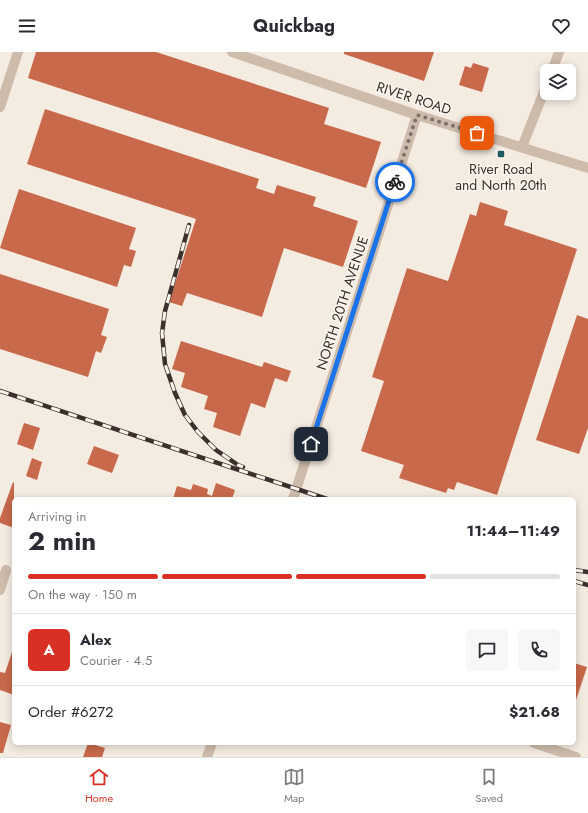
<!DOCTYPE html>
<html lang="en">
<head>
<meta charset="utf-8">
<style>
  :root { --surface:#fff; --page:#f7f7f7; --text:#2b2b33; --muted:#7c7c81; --line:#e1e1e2; --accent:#d93025 }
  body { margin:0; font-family:Jost,sans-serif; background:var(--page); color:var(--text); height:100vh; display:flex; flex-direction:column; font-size:15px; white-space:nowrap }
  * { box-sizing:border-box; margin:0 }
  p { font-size:13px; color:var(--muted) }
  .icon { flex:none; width:22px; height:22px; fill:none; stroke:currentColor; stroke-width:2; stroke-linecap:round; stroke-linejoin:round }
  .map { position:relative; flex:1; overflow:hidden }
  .panel { position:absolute; left:12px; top:445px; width:564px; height:248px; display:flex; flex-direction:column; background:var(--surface); border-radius:6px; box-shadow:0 2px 10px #0003 }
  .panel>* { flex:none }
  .fabs { position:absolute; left:540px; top:12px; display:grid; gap:8px }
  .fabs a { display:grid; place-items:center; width:36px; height:36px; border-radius:6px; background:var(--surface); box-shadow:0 2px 10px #0003; font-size:20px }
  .pin { position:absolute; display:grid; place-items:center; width:34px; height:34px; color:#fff; margin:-17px; border-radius:8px; box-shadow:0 2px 6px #0006 }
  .courier { position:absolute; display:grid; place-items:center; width:40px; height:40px; margin:-20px; border:3px solid #1a73e8; border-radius:50%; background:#fff; color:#222; box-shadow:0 1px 5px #0007 }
  .summary em { font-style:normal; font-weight:700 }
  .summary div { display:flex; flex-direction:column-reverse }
  .summary { display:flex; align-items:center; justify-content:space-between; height:68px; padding:0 16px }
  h1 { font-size:26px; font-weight:700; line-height:30px }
  .bar { display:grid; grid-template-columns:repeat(4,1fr); gap:6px 4px; align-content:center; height:48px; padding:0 16px }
  .bar i { height:5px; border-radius:3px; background:var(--line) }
  .bar .active { background:var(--accent) }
  .bar p { grid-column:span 4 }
  .line { display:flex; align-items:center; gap:10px; padding:0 16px; border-top:1px solid var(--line) }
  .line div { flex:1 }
  .round { display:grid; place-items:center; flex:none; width:42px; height:42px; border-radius:6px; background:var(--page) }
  header { display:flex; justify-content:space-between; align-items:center; height:52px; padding:0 16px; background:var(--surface); font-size:18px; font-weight:700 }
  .menu { display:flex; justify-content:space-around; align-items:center; height:56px; border-top:1px solid var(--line); background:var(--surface); font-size:11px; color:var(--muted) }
  .menu a { display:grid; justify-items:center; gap:2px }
  .menu .active { color:var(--accent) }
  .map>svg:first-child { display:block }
  .building { fill:#c8694b }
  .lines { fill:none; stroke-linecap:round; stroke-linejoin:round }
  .minor { stroke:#cdbbac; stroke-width:10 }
  .tertiary { stroke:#cdbbac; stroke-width:10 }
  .rail-casing { stroke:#3b302b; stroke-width:4.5 }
  .rail { stroke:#fbf5ee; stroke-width:3; stroke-dasharray:9; stroke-linecap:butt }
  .done { stroke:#7c716b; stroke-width:4; stroke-dasharray:0 7.2 }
  .route { stroke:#1a73e8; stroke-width:5 }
  .poi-dot { fill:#1f5a5e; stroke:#fbf5ee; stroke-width:1.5 }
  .labels { text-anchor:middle; stroke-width:3; stroke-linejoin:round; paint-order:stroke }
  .street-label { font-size:14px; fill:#3b302b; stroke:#fbf5ee }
  .poi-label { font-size:14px; fill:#3b302b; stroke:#fbf5ee }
</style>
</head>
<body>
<header><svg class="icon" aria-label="menu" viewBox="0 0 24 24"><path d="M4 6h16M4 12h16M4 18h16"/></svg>Quickbag<svg class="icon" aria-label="heart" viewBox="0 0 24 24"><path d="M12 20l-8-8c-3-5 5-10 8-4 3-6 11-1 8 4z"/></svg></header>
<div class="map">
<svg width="588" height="705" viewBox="0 0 588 705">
  <rect width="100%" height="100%" fill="#f4ebe1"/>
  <!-- building -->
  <path class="building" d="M 36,0 L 156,0 L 329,56 L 324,72 L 381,90 L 366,136 L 28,26 Z
    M 344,0 L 434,0 L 424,29 L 344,2 Z
    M 473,11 L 489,16 L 482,40 L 459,33 L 465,14 L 471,16 Z
    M 45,57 L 259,127 L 256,136 L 274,142 L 277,133 L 316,145 L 313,154 L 358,169 L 343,215 L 284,196 L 262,265 L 187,241 L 182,254 L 169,250 L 196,167 L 27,112 Z
    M 19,137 L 136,176 L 129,197 L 136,199 L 131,215 L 124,213 L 117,235 L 0,196 Z
    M 480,150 L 508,159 L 504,173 L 577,197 L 497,443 L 457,430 L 454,438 L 448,436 L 446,441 L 399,426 L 404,413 L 361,399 L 384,329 L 372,325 L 407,216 L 448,229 L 470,162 L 476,164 Z
    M 0,222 L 109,257 L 101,283 L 107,285 L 101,301 L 96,299 L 88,325 L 0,297 Z
    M 577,263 L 588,267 L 588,376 L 579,402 L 536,388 Z
    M 181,289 L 262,315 L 264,310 L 291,319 L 287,330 L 275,326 L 265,356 L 251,351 L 240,384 L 213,375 L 217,361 L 204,357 L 208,344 L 181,335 L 185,321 L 172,317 Z
    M 24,371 L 40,376 L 33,398 L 17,392 Z
    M 94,394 L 119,403 L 112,421 L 87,412 Z
    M 32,406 L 42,410 L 37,428 L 26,424 Z
    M 13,430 L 14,431 L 14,476 L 0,471 L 0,466 Z
    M 216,431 L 235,438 L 232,447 L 217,447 L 214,446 L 214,447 L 173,447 L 177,434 L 191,438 L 193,432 L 208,437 L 207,442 L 212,444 Z
    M 12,600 L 14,600 L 14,643 L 0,638 L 0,620 L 5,621 Z
    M 574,611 L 587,615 L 576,648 L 574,647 Z
    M 0,670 L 11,673 L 3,701 L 0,701 Z
    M 88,691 L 105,696 L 102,705 L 83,705 Z"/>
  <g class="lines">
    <!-- minor -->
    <path class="minor" d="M 552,19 L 559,0
      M 0,55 L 18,0
      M 522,95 L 547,32
      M 0,538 L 6,518
      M 534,691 L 576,705"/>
    <!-- tertiary -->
    <path class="tertiary" d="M 232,0 L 417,63 L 588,116
      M 293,447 L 417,63
      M 207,705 L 212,691"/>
    <defs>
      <path id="rail" d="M 189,173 L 165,259 L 162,281 L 165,312 L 175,341 L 185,363 L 198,380 L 216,398 L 238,413 L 243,415
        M 0,339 L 327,447
        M 574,518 L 588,520
        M 574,529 L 588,533"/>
    </defs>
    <!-- rail casing -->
    <use href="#rail" class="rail-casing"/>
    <!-- rail -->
    <use href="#rail" class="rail"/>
  </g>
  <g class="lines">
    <!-- done -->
    <path class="done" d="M 395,130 L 417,63 L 477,81"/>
    <!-- route -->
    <path class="route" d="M 311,392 L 395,130"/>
  </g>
  <!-- markers -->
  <rect class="poi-dot" x="497" y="98" width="8" height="8" rx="2"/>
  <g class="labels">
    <!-- street labels -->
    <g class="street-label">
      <text transform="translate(414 46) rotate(18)" y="5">RIVER ROAD</text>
      <text transform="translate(342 251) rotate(-72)" y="5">NORTH 20TH AVENUE</text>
    </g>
    <!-- poi labels -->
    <g class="poi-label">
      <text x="501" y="122">River Road<tspan x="501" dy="16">and North 20th</tspan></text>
    </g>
  </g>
</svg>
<div class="fabs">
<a><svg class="icon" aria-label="layers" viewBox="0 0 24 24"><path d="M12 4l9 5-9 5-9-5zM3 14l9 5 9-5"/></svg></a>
</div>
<div class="pin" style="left:477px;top:81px;background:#ea580c"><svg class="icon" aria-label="bag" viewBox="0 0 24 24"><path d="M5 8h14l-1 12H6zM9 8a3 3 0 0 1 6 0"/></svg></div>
<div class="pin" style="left:311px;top:392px;background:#1f2937"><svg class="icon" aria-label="home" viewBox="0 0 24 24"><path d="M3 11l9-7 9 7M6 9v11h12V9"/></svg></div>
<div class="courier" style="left:395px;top:130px"><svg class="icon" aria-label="bike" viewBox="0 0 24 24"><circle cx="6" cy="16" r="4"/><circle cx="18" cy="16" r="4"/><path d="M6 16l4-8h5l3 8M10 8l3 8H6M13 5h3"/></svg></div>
<section class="panel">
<div class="summary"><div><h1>2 min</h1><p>Arriving in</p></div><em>11:44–11:49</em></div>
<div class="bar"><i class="active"></i><i class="active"></i><i class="active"></i><i></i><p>On the way · 150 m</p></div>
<div class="line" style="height:72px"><b class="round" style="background:var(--accent);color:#fff">A</b><div><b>Alex</b><p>Courier · 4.5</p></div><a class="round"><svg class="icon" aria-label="chat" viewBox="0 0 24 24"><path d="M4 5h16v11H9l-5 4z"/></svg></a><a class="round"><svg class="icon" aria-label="phone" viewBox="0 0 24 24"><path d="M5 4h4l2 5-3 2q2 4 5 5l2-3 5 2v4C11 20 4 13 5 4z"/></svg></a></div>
<div class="line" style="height:52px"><div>Order #6272</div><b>$21.68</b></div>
</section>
</div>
<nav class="menu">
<a class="active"><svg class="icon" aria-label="home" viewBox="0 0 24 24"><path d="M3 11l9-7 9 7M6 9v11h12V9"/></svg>Home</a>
<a><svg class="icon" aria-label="map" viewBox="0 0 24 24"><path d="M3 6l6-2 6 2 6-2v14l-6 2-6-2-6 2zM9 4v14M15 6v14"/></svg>Map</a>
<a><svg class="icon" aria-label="saved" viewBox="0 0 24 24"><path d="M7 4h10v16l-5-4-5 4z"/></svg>Saved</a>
</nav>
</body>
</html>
